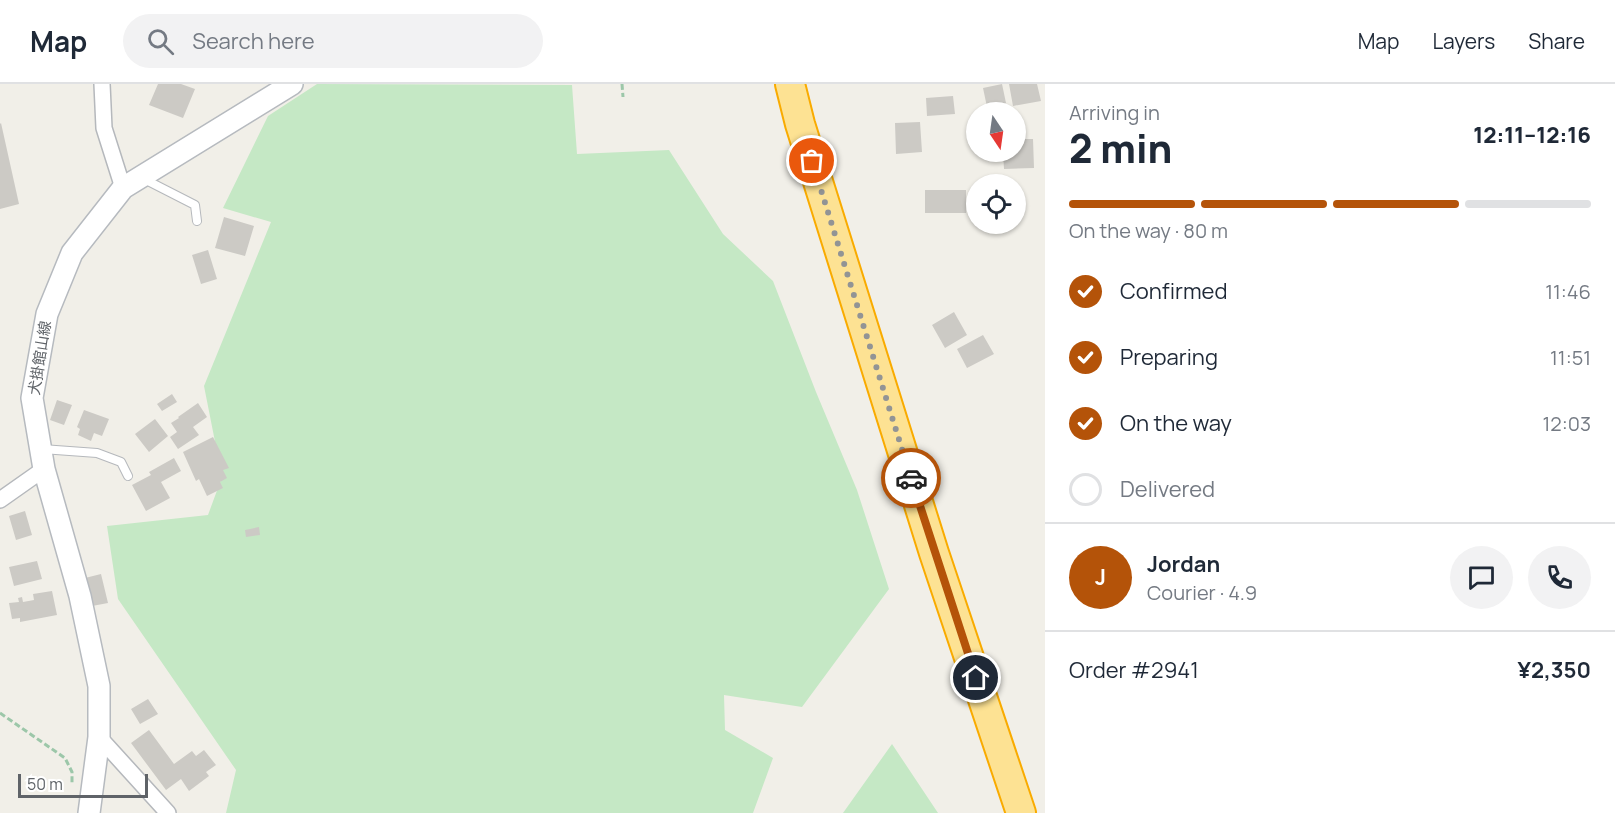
<!DOCTYPE html>
<html lang="en">
<head>
<meta charset="utf-8">
<style>
  :root { --surface:#fff; --page:#f2f2f3; --text:#1f2937; --muted:#747a83; --line:#e0e1e3; --accent:#b45309 }
  body { margin:0; font-family:Manrope,"Noto Sans JP",sans-serif; background:var(--page); color:var(--text); height:100vh; display:flex; flex-direction:column; font-size:22px; white-space:nowrap }
  * { box-sizing:border-box; margin:0 }
  p { font-size:20px; color:var(--muted) }
  .icon { flex:none; width:33px; height:33px; fill:none; stroke:currentColor; stroke-width:2; stroke-linecap:round; stroke-linejoin:round }
  .map { position:relative; flex:1; overflow:hidden }
  .sheet { display:flex; flex-direction:column; background:var(--surface); width:570px }
  .sheet>* { flex:none }
  .needle { width:39px; rotate:167deg }
  .fabs { position:absolute; left:966px; top:18px; display:grid; gap:12px }
  .fabs a { display:grid; place-items:center; width:60px; height:60px; border-radius:50%; background:var(--surface); box-shadow:0 2px 4px #0004; font-size:30px }
  .scale { position:absolute; left:18px; bottom:15px; width:130px; box-sizing:border-box; padding-left:6px; border:3px solid #5f6368; border-top:0; font-size:16px; line-height:21px; white-space:nowrap; color:#5f6368; -webkit-text-stroke:4px #fff; paint-order:stroke }
  .pin { position:absolute; display:grid; place-items:center; width:51px; height:51px; color:#fff; margin:-26px; border:3px solid #fff; border-radius:50%; box-shadow:0 2px 6px #0007 }
  .courier { position:absolute; display:grid; place-items:center; width:60px; height:60px; margin:-30px; border:4px solid #b45309; border-radius:50%; background:#fff; color:#222; box-shadow:0 2px 8px #0007 }
  .overview em { font-style:normal; font-weight:800 }
  .overview div { display:flex; flex-direction:column-reverse }
  .overview { display:flex; align-items:center; justify-content:space-between; height:102px; padding:0 24px }
  h1 { font-size:39px; font-weight:800; line-height:45px }
  .bar { display:grid; grid-template-columns:repeat(4,1fr); gap:9px 6px; align-content:center; height:72px; padding:0 24px }
  .bar i { height:8px; border-radius:4px; background:var(--line) }
  .bar .selected { background:var(--accent) }
  .bar p { grid-column:span 4 }
  .line { display:flex; align-items:center; gap:15px; padding:0 24px; border-top:2px solid var(--line) }
  .line div { flex:1 }
  .round { display:grid; place-items:center; flex:none; width:63px; height:63px; border-radius:32px; background:var(--page) }
  ol { padding:0 24px; list-style:none }
  li { display:flex; align-items:center; gap:18px; height:66px }
  li p { margin-inline-start:auto }
  li .icon { padding:6px; border-radius:50%; background:var(--accent); color:#fff; stroke-width:4 }
  li:last-child { color:var(--muted) }
  li i { width:33px; height:33px; border:3px solid var(--line); border-radius:50% }
  header { display:flex; align-items:center; gap:36px; box-sizing:border-box; height:84px; padding:0 30px; background:var(--surface); border-bottom:2px solid var(--line) }
  header strong { font-size:28px }
  nav { display:flex; gap:33px; margin-inline-start:auto; font-size:21px }
  .search { width:420px; height:54px; background:var(--page); display:flex; align-items:center; gap:15px; box-sizing:border-box; padding:0 21px; border-radius:33px; color:var(--muted); font-size:22px }
  main { display:flex; flex:1; min-height:0 }
  .map>svg:first-child { display:block }
  .green { fill:#c5e8c5 }
  .building { fill:#cccac5 }
  .lines { fill:none; stroke-linecap:round; stroke-linejoin:round }
  .lane-casing { stroke:#b5b8bc; stroke-width:10 }
  .street-casing { stroke:#b5b8bc; stroke-width:18 }
  .secondary-casing { stroke:#b6babf; stroke-width:24 }
  .highway-casing { stroke:#f9ab00; stroke-width:32 }
  .path { stroke:#9cc7a9; stroke-width:3; stroke-dasharray:6 3; stroke-linecap:butt }
  .lane { stroke:#fff; stroke-width:8 }
  .street { stroke:#fff; stroke-width:15 }
  .secondary { stroke:#fff; stroke-width:21 }
  .highway { stroke:#fde293; stroke-width:28 }
  .done { stroke:#929495; stroke-width:6; stroke-dasharray:0 10.8 }
  .route { stroke:#b45309; stroke-width:8 }
  .labels { text-anchor:middle; stroke-width:4.5; stroke-linejoin:round; paint-order:stroke }
  .street-label { font-size:15px; fill:#5f6368; stroke:#fff }
</style>
</head>
<body>
<header>
<strong>Map</strong>
<div class="search"><svg class="icon" aria-label="search" viewBox="0 0 24 24"><circle cx="10" cy="10" r="6"/><path d="M15 15l6 6"/></svg>Search here</div>
<nav><a>Map</a><a>Layers</a><a>Share</a></nav>
</header>
<main>
<div class="map">
<svg width="1045" height="729" viewBox="0 0 1045 729">
  <rect width="100%" height="100%" fill="#f1efe8"/>
  <!-- green -->
  <path class="green" d="M 317,0 L 572,1 L 577,70 L 669,66 L 723,150 L 773,197 L 816,308 L 857,406 L 889,505 L 802,623 L 724,611 L 725,646 L 773,674 L 753,729 L 226,729 L 236,686 L 118,515 L 107,442 L 208,431 L 222,393 L 204,302 L 271,138 L 223,124 L 268,32 Z
    M 892,660 L 938,729 L 843,729 Z"/>
  <!-- building -->
  <path class="building" d="M 158,0 L 181,0 L 195,5 L 183,34 L 149,21 Z
    M 1002,0 L 1006,19 L 987,23 L 983,4 Z
    M 1009,0 L 1037,0 L 1041,17 L 1013,22 Z
    M 953,12 L 955,30 L 927,32 L 926,14 Z
    M 998,23 L 999,28 L 980,28 L 980,26 Z
    M 920,38 L 922,68 L 896,70 L 895,39 Z
    M 1,39 L 19,120 L 0,125 L 0,40 Z
    M 1016,55 L 1033,55 L 1034,84 L 1004,85 L 1003,68 L 1016,68 Z
    M 925,106 L 966,106 L 966,129 L 925,129 Z
    M 224,133 L 254,142 L 245,172 L 215,164 Z
    M 208,166 L 217,195 L 201,200 L 192,171 Z
    M 954,228 L 967,251 L 945,264 L 932,241 Z
    M 983,251 L 994,270 L 967,284 L 957,265 Z
    M 172,310 L 177,318 L 162,327 L 157,320 Z
    M 57,316 L 72,321 L 64,341 L 50,336 Z
    M 198,319 L 207,333 L 193,343 L 199,351 L 178,365 L 170,353 L 177,348 L 171,339 L 179,334 L 178,333 Z
    M 84,326 L 109,335 L 102,352 L 94,349 L 91,357 L 78,351 L 80,345 L 77,343 Z
    M 155,335 L 168,352 L 149,368 L 135,350 Z
    M 213,353 L 229,384 L 223,386 L 227,394 L 220,398 L 223,404 L 207,412 L 199,395 L 196,397 L 183,368 Z
    M 174,374 L 181,387 L 161,398 L 170,414 L 146,427 L 132,401 L 151,391 L 149,388 Z
    M 25,427 L 32,451 L 16,456 L 9,432 Z
    M 259,443 L 260,451 L 246,453 L 245,446 Z
    M 37,477 L 42,495 L 14,502 L 9,483 Z
    M 101,490 L 108,519 L 92,522 L 85,494 Z
    M 52,507 L 57,531 L 20,538 L 20,534 L 12,535 L 9,519 L 19,518 L 18,514 L 22,513 L 23,518 L 34,516 L 33,510 Z
    M 148,615 L 158,630 L 140,640 L 131,625 Z
    M 149,646 L 174,680 L 192,667 L 196,672 L 204,666 L 216,681 L 206,688 L 209,692 L 189,707 L 181,695 L 166,706 L 131,659 Z"/>
  <g class="lines">
    <defs>
      <path id="lane" d="M 144,95 L 195,121 L 197,137
        M 42,365 L 97,369 L 121,378 L 128,392"/>
      <path id="street" d="M 102,0 L 104,44 L 123,104
        M 0,416 L 44,385
        M 99,653 L 168,729"/>
      <path id="secondary" d="M 89,729 L 99,653 L 99,602 L 80,512 L 44,385 L 32,314 L 47,230 L 72,169 L 123,104 L 292,0"/>
      <path id="highway" d="M 790,0 L 800,40 L 934,469 L 1021,729"/>
    </defs>
    <!-- lane casing -->
    <use href="#lane" class="lane-casing"/>
    <!-- street casing -->
    <use href="#street" class="street-casing"/>
    <!-- secondary casing -->
    <use href="#secondary" class="secondary-casing"/>
    <!-- highway casing -->
    <use href="#highway" class="highway-casing"/>
    <!-- path -->
    <path class="path" d="M 622,0 L 623,13
      M 0,629 L 65,674 L 72,688 L 72,700"/>
    <!-- lane -->
    <use href="#lane" class="lane"/>
    <!-- street -->
    <use href="#street" class="street"/>
    <!-- secondary -->
    <use href="#secondary" class="secondary"/>
    <!-- highway -->
    <use href="#highway" class="highway"/>
  </g>
  <g class="lines">
    <!-- done -->
    <path class="done" d="M 812,77 L 911,394"/>
    <!-- route -->
    <path class="route" d="M 911,394 L 976,594"/>
  </g>
  <g class="labels">
    <!-- street labels -->
    <g class="street-label">
      <text transform="translate(40 274) rotate(-81)" y="5">犬掛館山線</text>
    </g>
  </g>
</svg>
<div class="fabs">
<a><svg class="needle" viewBox="-14 -14 28 28"><path d="M0-13l5 13h-10z" fill="#e53935"/><path d="M0 13l5-13h-10z" fill="#747a83"/></svg></a>
<a><svg class="icon" aria-label="locate" viewBox="0 0 24 24"><circle cx="12" cy="12" r="6"/><path d="M12 2v4M12 18v4M2 12h4M18 12h4"/></svg></a>
</div>
<div class="scale">50 m</div>
<div class="pin" style="left:812px;top:77px;background:#ea580c"><svg class="icon" aria-label="bag" viewBox="0 0 24 24"><path d="M5 8h14l-1 12H6zM9 8a3 3 0 0 1 6 0"/></svg></div>
<div class="pin" style="left:976px;top:594px;background:#1f2937"><svg class="icon" aria-label="home" viewBox="0 0 24 24"><path d="M3 11l9-7 9 7M6 9v11h12V9"/></svg></div>
<div class="courier" style="left:911px;top:394px"><svg class="icon" aria-label="car" viewBox="0 0 24 24"><path d="M5 17H2v-5l4-1 3-4h7l3 4 3 1v5h-3M9 17h6M6 11h13"/><circle cx="7" cy="17" r="2"/><circle cx="17" cy="17" r="2"/></svg></div>
</div>
<section class="sheet">
<div class="overview"><div><h1>2 min</h1><p>Arriving in</p></div><em>12:11–12:16</em></div>
<div class="bar"><i class="selected"></i><i class="selected"></i><i class="selected"></i><i></i><p>On the way · 80 m</p></div>
<ol>
<li><svg class="icon" aria-label="check" viewBox="0 0 24 24"><path d="M5 12l5 5 9-10"/></svg>Confirmed<p>11:46</p></li>
<li><svg class="icon" aria-label="check" viewBox="0 0 24 24"><path d="M5 12l5 5 9-10"/></svg>Preparing<p>11:51</p></li>
<li><svg class="icon" aria-label="check" viewBox="0 0 24 24"><path d="M5 12l5 5 9-10"/></svg>On the way<p>12:03</p></li>
<li><i></i>Delivered</li>
</ol>
<div class="line" style="height:108px"><b class="round" style="background:var(--accent);color:#fff">J</b><div><b>Jordan</b><p>Courier · 4.9</p></div><a class="round"><svg class="icon" aria-label="chat" viewBox="0 0 24 24"><path d="M4 5h16v11H9l-5 4z"/></svg></a><a class="round"><svg class="icon" aria-label="phone" viewBox="0 0 24 24"><path d="M5 4h4l2 5-3 2q2 4 5 5l2-3 5 2v4C11 20 4 13 5 4z"/></svg></a></div>
<div class="line" style="height:78px"><div>Order #2941</div><b>¥2,350</b></div>
</section>
</main>
</body>
</html>
